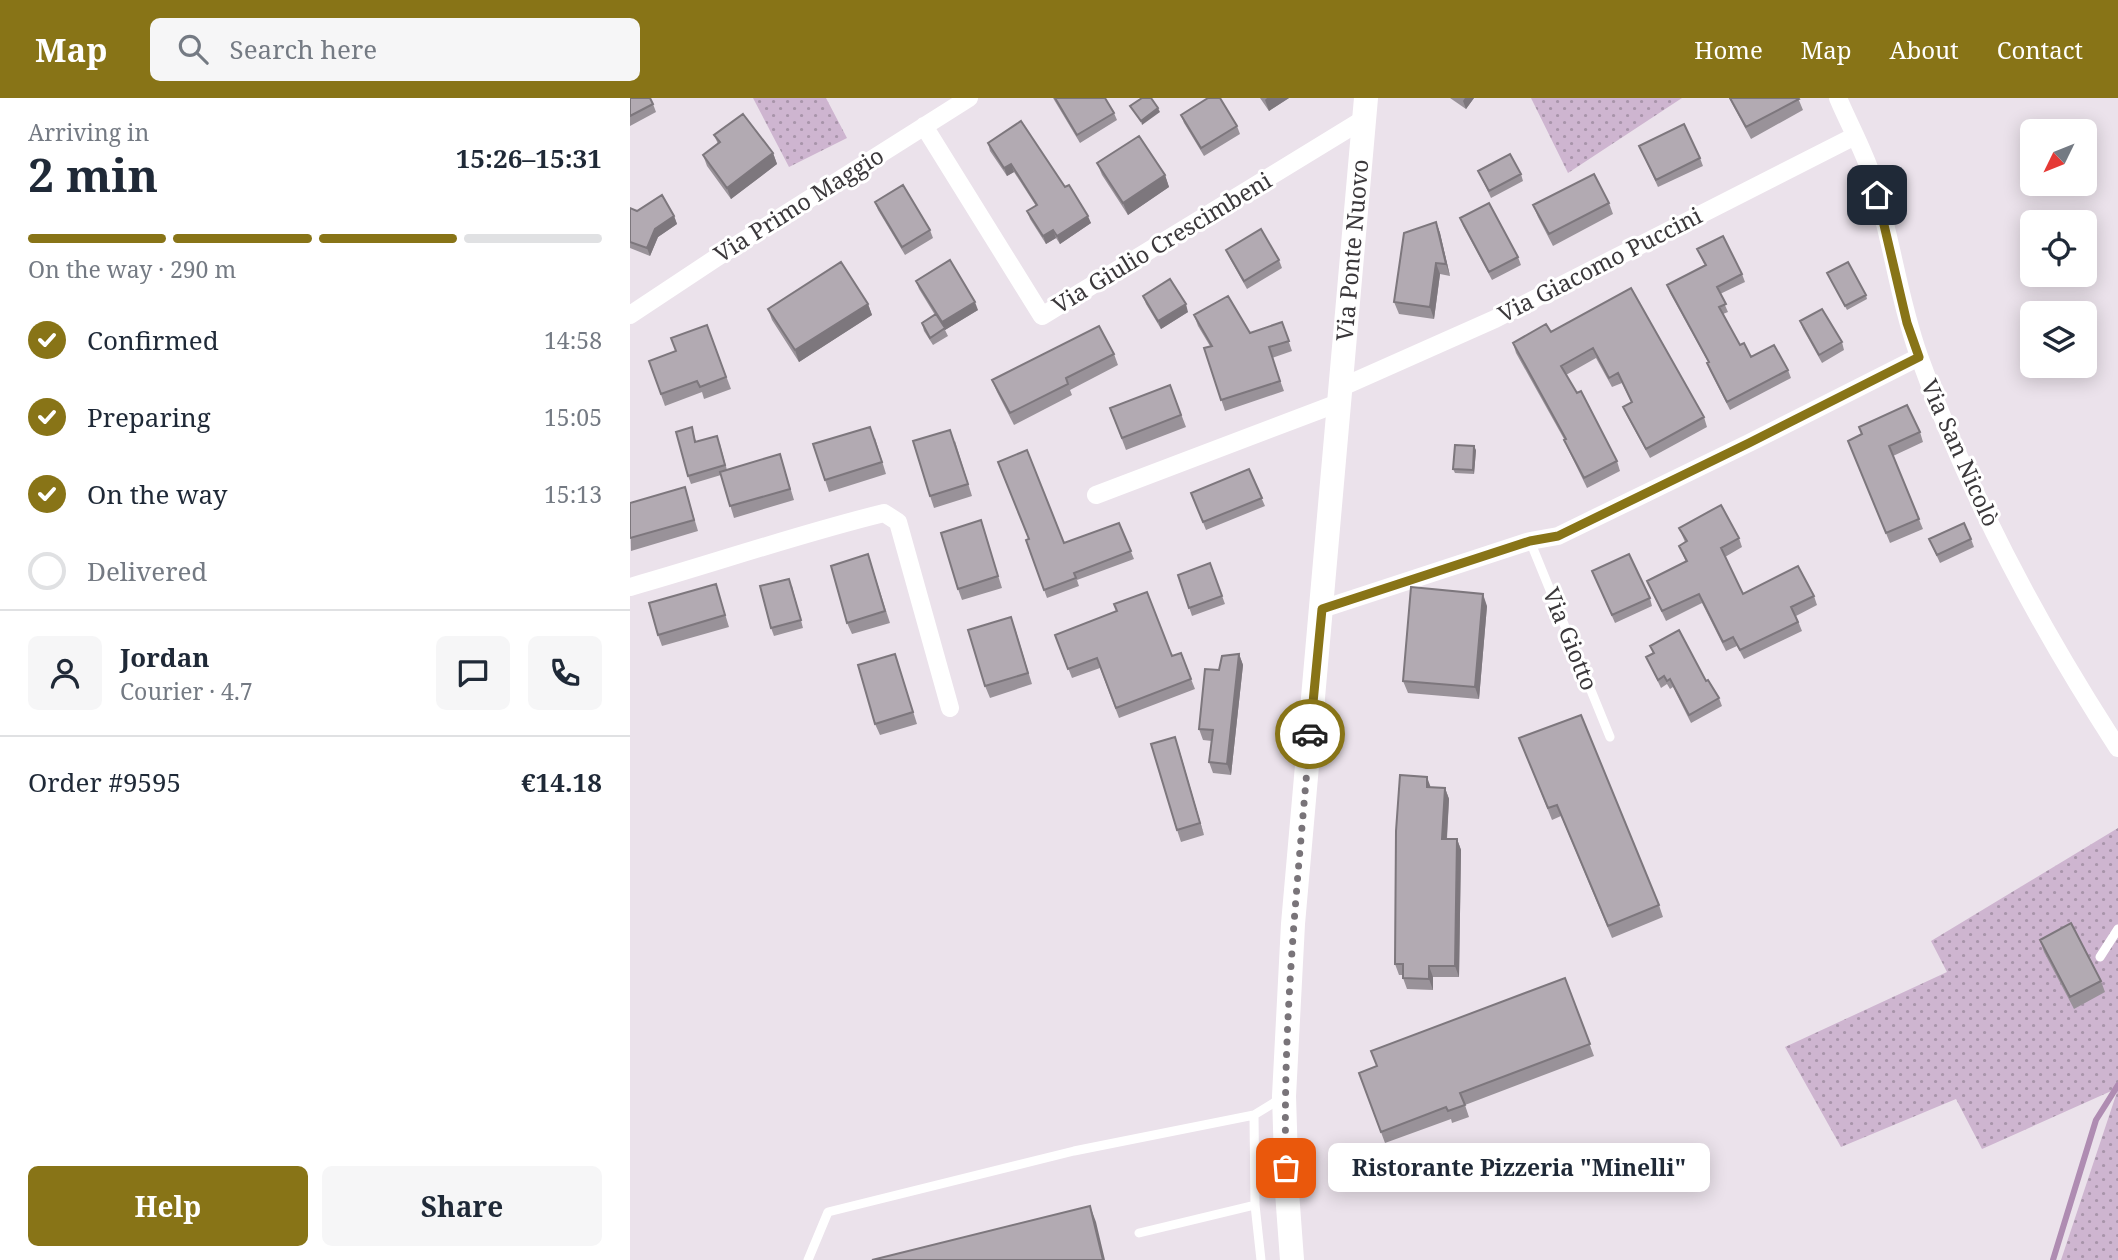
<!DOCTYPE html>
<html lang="en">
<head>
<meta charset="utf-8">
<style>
  :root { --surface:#fff; --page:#f6f6f7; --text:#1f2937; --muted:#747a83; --line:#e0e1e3; --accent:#887417 }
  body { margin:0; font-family:"Noto Serif",serif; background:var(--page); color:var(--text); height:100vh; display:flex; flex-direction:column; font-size:26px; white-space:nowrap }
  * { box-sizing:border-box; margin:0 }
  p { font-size:23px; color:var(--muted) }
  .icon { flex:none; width:38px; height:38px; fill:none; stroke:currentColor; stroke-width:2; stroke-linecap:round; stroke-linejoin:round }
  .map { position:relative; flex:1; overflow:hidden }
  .drawer { display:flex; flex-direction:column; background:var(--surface); width:630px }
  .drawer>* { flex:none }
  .needle { width:46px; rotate:227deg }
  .buttons { position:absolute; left:1390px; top:21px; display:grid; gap:14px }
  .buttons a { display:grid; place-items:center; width:77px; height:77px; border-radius:10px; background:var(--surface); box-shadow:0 4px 18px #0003; font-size:35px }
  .pin { position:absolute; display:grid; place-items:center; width:60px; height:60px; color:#fff; margin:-30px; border-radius:14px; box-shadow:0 4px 10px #0006 }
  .courier { position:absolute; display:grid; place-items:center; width:70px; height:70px; margin:-35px; border:5px solid #887417; border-radius:50%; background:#fff; color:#222; box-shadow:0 2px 9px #0007 }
  .bubble { position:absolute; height:49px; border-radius:10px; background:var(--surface); box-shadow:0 4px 18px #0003; font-size:23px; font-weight:700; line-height:49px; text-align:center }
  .overview em { font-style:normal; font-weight:700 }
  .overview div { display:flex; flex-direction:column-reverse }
  .overview { display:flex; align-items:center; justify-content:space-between; height:119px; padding:0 28px }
  h1 { font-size:46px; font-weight:700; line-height:52px }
  .bar { display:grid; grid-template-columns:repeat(4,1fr); gap:10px 7px; align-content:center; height:84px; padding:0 28px }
  .bar i { height:9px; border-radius:5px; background:var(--line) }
  .bar .on { background:var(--accent) }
  .bar p { grid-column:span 4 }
  .line { display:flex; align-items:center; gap:18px; padding:0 28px; border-top:2px solid var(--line) }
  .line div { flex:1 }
  .round { display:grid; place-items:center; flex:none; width:74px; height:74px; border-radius:10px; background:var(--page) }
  ol { padding:0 28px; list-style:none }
  li { display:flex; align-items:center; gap:21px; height:77px }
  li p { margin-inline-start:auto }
  li .icon { padding:7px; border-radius:50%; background:var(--accent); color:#fff; stroke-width:4 }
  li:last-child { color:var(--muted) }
  li i { width:38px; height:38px; border:4px solid var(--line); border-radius:50% }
  .cta { display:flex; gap:14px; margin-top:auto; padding:14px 28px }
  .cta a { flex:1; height:80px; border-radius:10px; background:var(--accent); color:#fff; font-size:28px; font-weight:700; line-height:80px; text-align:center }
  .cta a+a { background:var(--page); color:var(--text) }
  header { display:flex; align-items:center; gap:42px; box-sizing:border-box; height:98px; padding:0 35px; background:var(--accent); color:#fff }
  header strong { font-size:33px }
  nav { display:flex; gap:38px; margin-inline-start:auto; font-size:24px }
  .search { width:490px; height:63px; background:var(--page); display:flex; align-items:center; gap:18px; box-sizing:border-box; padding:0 24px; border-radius:10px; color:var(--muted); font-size:26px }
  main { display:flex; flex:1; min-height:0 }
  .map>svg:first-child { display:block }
  .park { fill:url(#park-dots) }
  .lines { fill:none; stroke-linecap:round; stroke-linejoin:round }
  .stream { stroke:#af8cb2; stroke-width:6 }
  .service { stroke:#fff; stroke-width:9 }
  .minor { stroke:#fff; stroke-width:18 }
  .secondary { stroke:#fff; stroke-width:24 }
  .wall { fill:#999299 }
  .shaded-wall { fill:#7d777d }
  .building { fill:#b2aab2; stroke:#7d777d; stroke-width:2 }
  .done { stroke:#797479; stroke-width:7; stroke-dasharray:0 12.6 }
  .route { stroke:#887417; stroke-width:9 }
  .labels { text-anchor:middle; stroke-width:6; stroke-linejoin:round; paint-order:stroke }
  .street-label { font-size:23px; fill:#3b383b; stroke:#fff }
</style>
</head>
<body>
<header>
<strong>Map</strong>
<div class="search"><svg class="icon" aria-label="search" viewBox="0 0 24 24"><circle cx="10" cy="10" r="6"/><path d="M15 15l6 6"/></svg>Search here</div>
<nav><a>Home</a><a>Map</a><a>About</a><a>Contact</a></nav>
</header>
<main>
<section class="drawer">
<div class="overview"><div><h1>2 min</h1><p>Arriving in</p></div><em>15:26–15:31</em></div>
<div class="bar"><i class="on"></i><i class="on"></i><i class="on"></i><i></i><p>On the way · 290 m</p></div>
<ol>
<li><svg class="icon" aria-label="check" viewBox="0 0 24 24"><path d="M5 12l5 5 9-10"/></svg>Confirmed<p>14:58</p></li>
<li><svg class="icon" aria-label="check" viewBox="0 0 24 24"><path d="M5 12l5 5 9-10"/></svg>Preparing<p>15:05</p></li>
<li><svg class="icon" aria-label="check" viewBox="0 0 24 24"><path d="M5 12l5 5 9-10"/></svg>On the way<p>15:13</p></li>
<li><i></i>Delivered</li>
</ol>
<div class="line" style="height:126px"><a class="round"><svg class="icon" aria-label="person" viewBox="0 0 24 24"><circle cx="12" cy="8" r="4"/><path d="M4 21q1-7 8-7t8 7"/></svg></a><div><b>Jordan</b><p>Courier · 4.7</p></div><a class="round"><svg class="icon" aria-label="chat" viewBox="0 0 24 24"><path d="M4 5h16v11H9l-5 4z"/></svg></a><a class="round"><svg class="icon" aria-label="phone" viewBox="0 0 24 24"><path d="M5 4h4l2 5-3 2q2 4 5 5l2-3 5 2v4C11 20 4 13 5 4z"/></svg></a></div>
<div class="line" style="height:91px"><div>Order #9595</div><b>€14.18</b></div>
<div class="cta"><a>Help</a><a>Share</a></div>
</section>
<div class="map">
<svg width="1488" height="1162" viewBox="0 0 1488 1162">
  <defs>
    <pattern id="park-dots" width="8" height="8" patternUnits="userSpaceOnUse" patternTransform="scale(1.75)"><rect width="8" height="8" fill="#ceb5d0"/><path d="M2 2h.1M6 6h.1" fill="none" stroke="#a894aa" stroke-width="1.8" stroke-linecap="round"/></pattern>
  </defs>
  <rect width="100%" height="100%" fill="#ebe2eb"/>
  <!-- park -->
  <path class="park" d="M 123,0 L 196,0 L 217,40 L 159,69 Z
    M 901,0 L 1052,0 L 938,75 Z
    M 1488,730 L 1488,990 L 1352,1051 L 1326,1001 L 1211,1049 L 1155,949 L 1317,874 L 1301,843 Z
    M 1488,991 L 1488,1162 L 1431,1162 Z"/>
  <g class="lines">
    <!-- stream -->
    <path class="stream" d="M 1423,1162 L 1466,1022 L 1488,987"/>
    <!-- service -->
    <path class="service" d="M 900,443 L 980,639
      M 1470,859 L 1488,831
      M 624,1017 L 625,1107 L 631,1162
      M 509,1135 L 625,1107
      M 178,1162 L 198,1114 L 444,1053 L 624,1017 L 650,1001"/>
    <!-- minor -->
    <path class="minor" d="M 1208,0 C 1219,26 1233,51 1242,78 C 1261,137 1268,199 1289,258 C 1338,396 1408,527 1488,650
      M 294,28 L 412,218 L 734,21
      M 0,217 L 86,160 L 339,0
      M 712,289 L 865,221 L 1225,38
      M 466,397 L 711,304
      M 0,489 C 85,465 168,436 254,415 L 268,424 L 320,610
      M 692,511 L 900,443 L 928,438 L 1119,345 L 1289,259"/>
    <!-- secondary -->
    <path class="secondary" id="s1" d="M 662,1162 L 657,1094 L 654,998 L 663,826 L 736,0"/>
  </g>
  <!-- wall -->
  <path class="wall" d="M 0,0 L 23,6 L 26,14 L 0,28 Z
    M 423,0 L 475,0 L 484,15 L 487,22 L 450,45 Z
    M 630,0 L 659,0 L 639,13 Z
    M 820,0 L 844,0 L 836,11 Z
    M 1099,0 L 1168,0 L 1173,12 L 1121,41 Z
    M 551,17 L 607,28 L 610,36 L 574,58 L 554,25 Z
    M 84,37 L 143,55 L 147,66 L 101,101 L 77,68 L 73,57 L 88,46 Z
    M 358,45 L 435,89 L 461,125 L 430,146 L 426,140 L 416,146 L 400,121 L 397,113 L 406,108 L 384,74 L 377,78 L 360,53 Z
    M 1009,48 L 1070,60 L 1073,68 L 1028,89 Z
    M 467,65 L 535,77 L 539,89 L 498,117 L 472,77 Z
    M 848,73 L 891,76 L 893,83 L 861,100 Z
    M 245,104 L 300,132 L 303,140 L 275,157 L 248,112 Z
    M 979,105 L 983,116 L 923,148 L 908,119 L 903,107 Z
    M 0,111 L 7,113 L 44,118 L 47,126 L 28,139 L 20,158 L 0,150 Z
    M 830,120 L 888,159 L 891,167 L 862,182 L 833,128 Z
    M 806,124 L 810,135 L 820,178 L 810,176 L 804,221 L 769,216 L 764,204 Z
    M 1067,151 L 1112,176 L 1115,184 L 1090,196 L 1098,214 L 1093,216 L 1110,247 L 1121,259 L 1158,272 L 1161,280 L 1100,312 L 1080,273 L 1077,265 L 1078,264 L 1040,195 L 1037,187 L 1075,168 Z
    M 596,152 L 649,162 L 652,170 L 617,191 L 599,159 Z
    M 1197,175 L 1236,197 L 1237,201 L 1217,212 Z
    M 286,183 L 348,212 L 315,232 L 318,238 L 303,247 L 294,233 L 292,225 L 305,217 L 289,191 Z
    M 1001,190 L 1074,319 L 1077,329 L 1020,360 L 997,318 L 993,309 L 1001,304 L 992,285 L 982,289 L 966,260 L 936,277 L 987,363 L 990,373 L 957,390 L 938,351 L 934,341 L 886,255 L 883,245 L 921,234 Z
    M 513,198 L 558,214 L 531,231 L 516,206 Z
    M 238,206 L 242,217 L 169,264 L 142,222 L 138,211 Z
    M 564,217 L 620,235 L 652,224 L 662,253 L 642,260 L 654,293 L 595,313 L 574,250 L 580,248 L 568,228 Z
    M 1170,223 L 1212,244 L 1214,252 L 1192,265 L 1173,231 Z
    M 77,227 L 101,291 L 74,301 L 72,294 L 35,308 L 19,263 L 46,253 Z
    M 484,256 L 488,267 L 440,292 L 442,297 L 384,327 L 367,294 L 362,282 Z
    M 540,287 L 556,329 L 496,352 L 480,310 Z
    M 62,329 L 66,344 L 90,346 L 97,372 L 150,356 L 164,402 L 104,420 L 91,377 L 61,386 L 58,378 Z
    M 1229,329 L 1290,334 L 1293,344 L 1263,358 L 1293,431 L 1260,445 L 1222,353 L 1232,337 Z
    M 245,340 L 256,376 L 199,394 L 195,382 Z
    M 325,343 L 342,398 L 304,410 L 300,398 Z
    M 846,352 L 844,376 L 825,375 L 823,371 Z
    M 619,371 L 635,408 L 576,432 L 561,395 Z
    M 55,389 L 68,433 L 1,453 L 0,405 Z
    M 351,422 L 372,490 L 332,502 L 328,491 Z
    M 489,425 L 504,461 L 447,482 L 449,488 L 417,500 L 396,442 L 434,445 Z
    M 1049,430 L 1109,440 L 1112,449 L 1095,459 L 1113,496 L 1184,498 L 1187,507 L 1166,518 L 1172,533 L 1114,561 L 1107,548 L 1096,553 L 1072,505 L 1036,523 L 1017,483 L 1056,464 L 1049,448 L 1055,444 Z
    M 1299,441 L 1341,441 L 1344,449 L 1310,465 Z
    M 238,456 L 260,525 L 222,536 L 217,525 Z
    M 580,465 L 595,506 L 562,518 L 548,477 Z
    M 962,473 L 1020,500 L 1022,508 L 985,525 Z
    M 86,486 L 99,529 L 32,548 L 28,537 Z
    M 162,488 L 173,530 L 144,538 L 141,530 Z
    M 857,508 L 849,601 L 778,595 L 773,583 Z
    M 385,530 L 402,586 L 360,600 L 355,588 Z
    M 425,537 L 542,558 L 561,581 L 565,591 L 489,620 L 470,570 L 442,580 Z
    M 1020,548 L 1076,583 L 1089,600 L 1092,608 L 1061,625 L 1043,589 L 1040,591 L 1037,586 L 1031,590 L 1016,559 L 1023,555 Z
    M 609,556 L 613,567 L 601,677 L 583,675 L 579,664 L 582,643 L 573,642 L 569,631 L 589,572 Z
    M 269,568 L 287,626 L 250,637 L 245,626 Z
    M 545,639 L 574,737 L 551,744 L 547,732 Z
    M 889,640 L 1029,807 L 1033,819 L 982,840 L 931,718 L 922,722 Z
    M 801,690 L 815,690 L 819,701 L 817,741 L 827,741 L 831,752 L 829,879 L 803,879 L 803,892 L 777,891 L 773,880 L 773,877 L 769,877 L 765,866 Z
    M 1410,842 L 1471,883 L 1475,894 L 1444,911 L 1414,854 Z
    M 935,880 L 964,958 L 835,1007 L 839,1019 L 822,1025 L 821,1021 L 755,1045 L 729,975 L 747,968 Z"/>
  <!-- shaded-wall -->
  <path class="shaded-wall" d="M 637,0 L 659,0 L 639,13 L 635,2 Z
    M 835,0 L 844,0 L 836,11 L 833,3 Z
    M 528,10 L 530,14 L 512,27 L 511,23 Z
    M 143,55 L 147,66 L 101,101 L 97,90 Z
    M 381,66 L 384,74 L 377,78 L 374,70 Z
    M 535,77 L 539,89 L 498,117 L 493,105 Z
    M 44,118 L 47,126 L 28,139 L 20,158 L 17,150 L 25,131 Z
    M 458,118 L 461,125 L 430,146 L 427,138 Z
    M 806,124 L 810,135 L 820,178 L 816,166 Z
    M 423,132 L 426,140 L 416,146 L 413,138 Z
    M 806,165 L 810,176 L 804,221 L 800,209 Z
    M 345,204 L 348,212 L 315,232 L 312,224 Z
    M 238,206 L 242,217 L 169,264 L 165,252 Z
    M 556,206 L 558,214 L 531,231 L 528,223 Z
    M 844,348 L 846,352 L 844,376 L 843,372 Z
    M 853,496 L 857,508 L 849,601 L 845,589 Z
    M 609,556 L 613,567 L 601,677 L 597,666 Z
    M 545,639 L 549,651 L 574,737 L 570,725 Z
    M 797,679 L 801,690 L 797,689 Z
    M 815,690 L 819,701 L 816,752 L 812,741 Z
    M 827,741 L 831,752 L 829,879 L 825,868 Z
    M 799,868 L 803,879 L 803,892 L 799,881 Z
    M 460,1108 L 466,1124 L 475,1162 L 473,1162 Z"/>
  <!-- building -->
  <path class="building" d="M 0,0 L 20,0 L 23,6 L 0,18 Z
    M 425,0 L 475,0 L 484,15 L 447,37 Z
    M 512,0 L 521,0 L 528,10 L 511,23 L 500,8 Z
    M 578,0 L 590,0 L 607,28 L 571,50 L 551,17 Z
    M 1100,0 L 1168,0 L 1169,1 L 1116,29 Z
    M 113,16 L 143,55 L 97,90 L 73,57 L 90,44 L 84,37 Z
    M 391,23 L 435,89 L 439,87 L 458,118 L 427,138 L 423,132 L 413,138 L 397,113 L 407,107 L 381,66 L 374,70 L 358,45 Z
    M 1054,26 L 1070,60 L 1026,82 L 1009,48 Z
    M 509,38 L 535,77 L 493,105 L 467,65 Z
    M 880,56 L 891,76 L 859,93 L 848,73 Z
    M 964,76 L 979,105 L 919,136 L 903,107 Z
    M 273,87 L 300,132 L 272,149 L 245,104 Z
    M 32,97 L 44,118 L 25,131 L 17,150 L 0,144 L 0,110 L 7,113 Z
    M 859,105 L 888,159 L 859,174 L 830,120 Z
    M 806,124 L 816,166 L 806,165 L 800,209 L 764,204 L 774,135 Z
    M 631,131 L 649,162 L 614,183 L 596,152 Z
    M 1093,138 L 1112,176 L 1087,189 L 1096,206 L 1089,209 L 1110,247 L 1114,245 L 1121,259 L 1144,247 L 1158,272 L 1097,304 L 1077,265 L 1079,264 L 1037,187 L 1076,167 L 1067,151 Z
    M 320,162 L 345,204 L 312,224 L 286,183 Z
    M 211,164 L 238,206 L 165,252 L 138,211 Z
    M 1218,164 L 1236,197 L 1215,208 L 1197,175 Z
    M 540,181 L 556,206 L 528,223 L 513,198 Z
    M 1001,190 L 1074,319 L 1016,351 L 993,309 L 1002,304 L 988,275 L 979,280 L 963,250 L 931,268 L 947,295 L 951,293 L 987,363 L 954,380 L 934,342 L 936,341 L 883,245 L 916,226 L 921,234 Z
    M 598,198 L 620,235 L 652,224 L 659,243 L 639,249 L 650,283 L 591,302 L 574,250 L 582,248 L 564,217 Z
    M 1192,211 L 1212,244 L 1189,257 L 1170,223 Z
    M 306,216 L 315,230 L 300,240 L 292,225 Z
    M 77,227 L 96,279 L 70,289 L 67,283 L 31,296 L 19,263 L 46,253 L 41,240 Z
    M 469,228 L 484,256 L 436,280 L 438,286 L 380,315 L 362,282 Z
    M 540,287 L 551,317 L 492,340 L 480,310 Z
    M 1277,307 L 1290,334 L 1259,348 L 1289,421 L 1256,435 L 1218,343 L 1232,336 L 1229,329 Z
    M 62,329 L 65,344 L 87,338 L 95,367 L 58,378 L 46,334 Z
    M 240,329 L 252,364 L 195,382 L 183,346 Z
    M 320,332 L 338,386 L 300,398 L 283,343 Z
    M 825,347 L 844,348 L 843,372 L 823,371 Z
    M 397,352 L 434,445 L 489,425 L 501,453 L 444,475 L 446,480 L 414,492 L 396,442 L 399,441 L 368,364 Z
    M 150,356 L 160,391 L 100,408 L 90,374 Z
    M 619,371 L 632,400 L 573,424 L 561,395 Z
    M 55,389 L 64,422 L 0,440 L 0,405 Z
    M 1091,407 L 1109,440 L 1091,450 L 1113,496 L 1168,468 L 1184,498 L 1161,509 L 1168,524 L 1110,552 L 1103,539 L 1093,544 L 1069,496 L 1032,513 L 1017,483 L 1057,463 L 1049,448 L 1057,443 L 1049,430 Z
    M 351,422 L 368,478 L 328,491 L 311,435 Z
    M 1334,425 L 1341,441 L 1307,457 L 1299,441 Z
    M 238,456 L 255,513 L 217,525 L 201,468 Z
    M 999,456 L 1020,500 L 982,517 L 962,473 Z
    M 580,465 L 592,498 L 559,510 L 548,477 Z
    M 159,481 L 171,522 L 141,530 L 130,488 Z
    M 86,486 L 95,517 L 28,537 L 19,505 Z
    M 781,489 L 853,496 L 845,589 L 773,583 Z
    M 517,494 L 542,558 L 551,555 L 561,581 L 486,610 L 467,560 L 438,571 L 425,537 L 487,513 L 484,506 Z
    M 381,519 L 398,575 L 355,588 L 338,532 Z
    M 1049,532 L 1076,583 L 1078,582 L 1089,600 L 1059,617 L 1040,581 L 1037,583 L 1034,578 L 1028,582 L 1016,559 L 1024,555 L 1020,548 Z
    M 265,556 L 283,614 L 245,626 L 228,567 Z
    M 609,556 L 597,666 L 579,664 L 583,632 L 569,631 L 575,571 L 589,572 L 592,558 Z
    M 951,617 L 1029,807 L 978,828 L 927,707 L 918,710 L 889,640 Z
    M 545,639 L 570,725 L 547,732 L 521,646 Z
    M 770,677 L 797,679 L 797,689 L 815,690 L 812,741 L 827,741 L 825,868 L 799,868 L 799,881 L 773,880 L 773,866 L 765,866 L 766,733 Z
    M 1441,825 L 1471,883 L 1440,899 L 1410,842 Z
    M 935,880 L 960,946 L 830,995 L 835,1007 L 818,1013 L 816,1009 L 751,1034 L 729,975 L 747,968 L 741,953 Z
    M 460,1108 L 473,1162 L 242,1162 Z"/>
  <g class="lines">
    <!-- done -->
    <path class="done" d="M 656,1070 C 652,925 668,781 680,636"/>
    <!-- route -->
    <path class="route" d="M 680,636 L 692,511 L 900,443 L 928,438 L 1119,345 L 1289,259 L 1277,225 L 1247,97"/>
  </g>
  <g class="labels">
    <!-- street labels -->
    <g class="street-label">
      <text transform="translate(169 107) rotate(-32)" y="8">Via Primo Maggio</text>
      <text transform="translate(532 145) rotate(-31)" y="8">Via Giulio Crescimbeni</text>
      <text dy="8" stroke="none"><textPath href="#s1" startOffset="1013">Via Ponte Nuovo</textPath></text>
      <text transform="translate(970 167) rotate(-27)" y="8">Via Giacomo Puccini</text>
      <text transform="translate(1330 355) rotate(66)" y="8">Via San Nicolò</text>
      <text transform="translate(940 541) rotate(68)" y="8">Via Giotto</text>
    </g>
  </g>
</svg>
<div class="buttons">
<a><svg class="needle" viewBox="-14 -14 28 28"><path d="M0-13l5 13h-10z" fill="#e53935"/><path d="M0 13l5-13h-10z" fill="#747a83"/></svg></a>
<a><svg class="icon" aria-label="locate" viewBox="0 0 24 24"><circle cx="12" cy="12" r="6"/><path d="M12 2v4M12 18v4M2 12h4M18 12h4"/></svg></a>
<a><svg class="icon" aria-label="layers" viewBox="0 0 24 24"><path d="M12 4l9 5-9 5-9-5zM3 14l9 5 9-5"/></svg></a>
</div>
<div class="pin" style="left:656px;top:1070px;background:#ea580c"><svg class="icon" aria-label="bag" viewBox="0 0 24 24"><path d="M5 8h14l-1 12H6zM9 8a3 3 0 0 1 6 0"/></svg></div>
<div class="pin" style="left:1247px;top:97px;background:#1f2937"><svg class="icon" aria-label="home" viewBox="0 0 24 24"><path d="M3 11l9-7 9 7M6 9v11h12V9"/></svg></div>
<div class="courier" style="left:680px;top:636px"><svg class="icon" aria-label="car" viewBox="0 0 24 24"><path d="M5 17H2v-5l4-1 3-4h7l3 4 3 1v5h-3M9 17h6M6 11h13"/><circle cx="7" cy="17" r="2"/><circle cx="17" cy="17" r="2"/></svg></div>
<div class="bubble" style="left:698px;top:1045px;width:382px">Ristorante Pizzeria &quot;Minelli&quot;</div>
</div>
</main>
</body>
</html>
